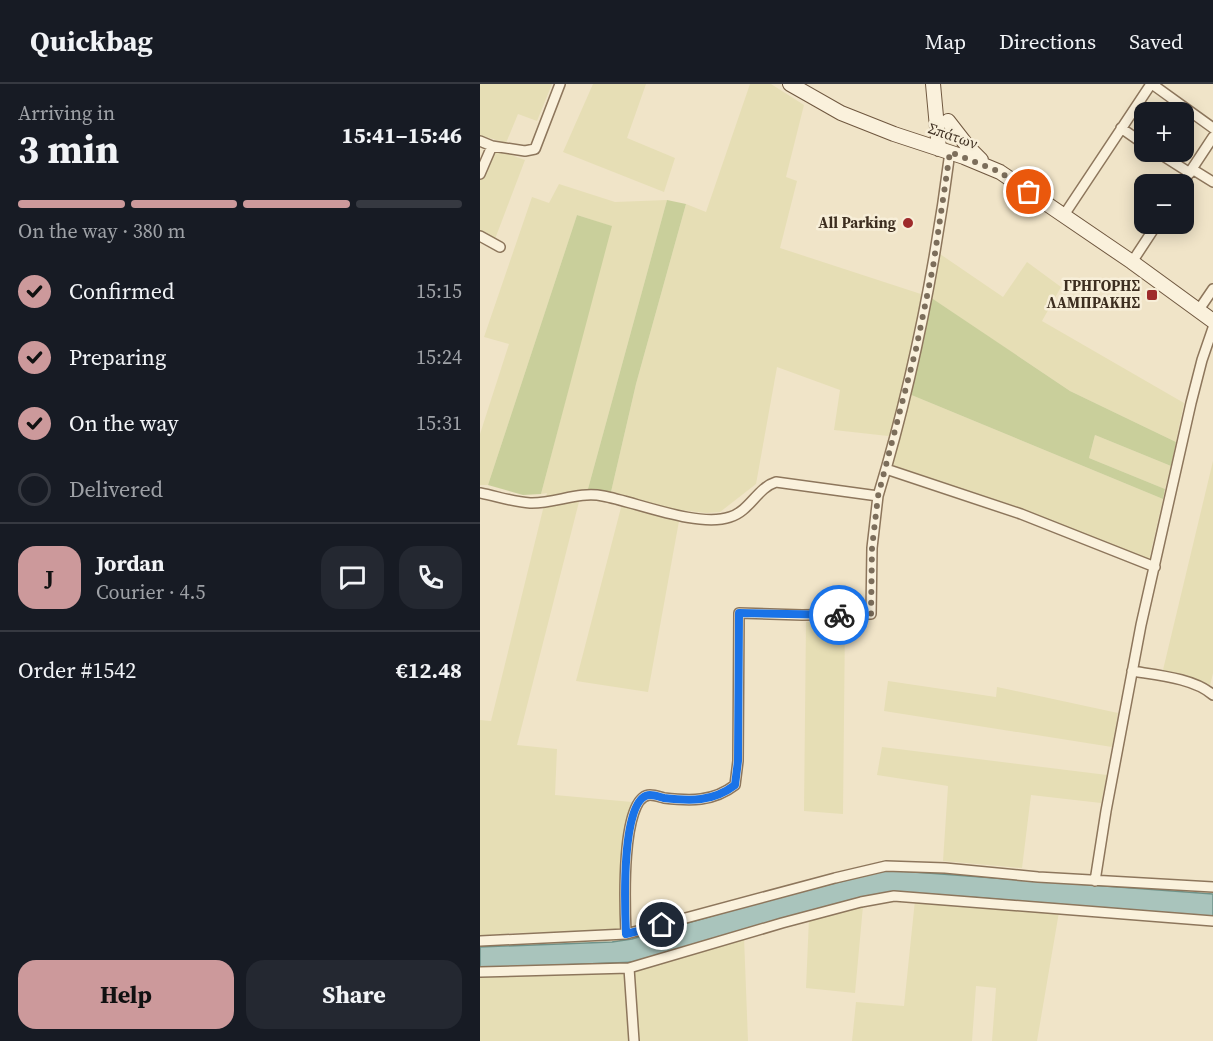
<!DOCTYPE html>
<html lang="en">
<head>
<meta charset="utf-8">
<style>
  :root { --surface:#171b24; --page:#242831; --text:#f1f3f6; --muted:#9ea1a6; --line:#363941; --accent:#cc999b }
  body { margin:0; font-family:"Source Serif 4",serif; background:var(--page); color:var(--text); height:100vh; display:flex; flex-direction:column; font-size:22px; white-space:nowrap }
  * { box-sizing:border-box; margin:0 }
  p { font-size:20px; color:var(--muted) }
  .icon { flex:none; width:33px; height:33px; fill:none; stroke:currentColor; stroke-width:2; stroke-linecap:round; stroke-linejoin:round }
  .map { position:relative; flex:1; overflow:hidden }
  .sheet { display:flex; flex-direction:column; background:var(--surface); width:480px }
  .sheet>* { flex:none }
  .controls { position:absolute; left:654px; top:18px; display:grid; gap:12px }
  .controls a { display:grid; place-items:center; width:60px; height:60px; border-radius:12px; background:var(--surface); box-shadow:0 3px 15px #0003; font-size:30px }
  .pin { position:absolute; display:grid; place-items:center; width:51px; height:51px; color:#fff; margin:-26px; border:3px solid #fff; border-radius:50%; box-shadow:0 2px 6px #0007 }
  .courier { position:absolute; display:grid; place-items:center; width:60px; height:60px; margin:-30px; border:4px solid #1a73e8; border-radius:50%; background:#fff; color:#222; box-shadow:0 2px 8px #0007 }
  .summary em { font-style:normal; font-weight:700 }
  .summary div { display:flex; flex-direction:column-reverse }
  .summary { display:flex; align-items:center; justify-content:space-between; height:102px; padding:0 18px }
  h1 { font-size:39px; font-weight:700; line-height:45px }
  .bar { display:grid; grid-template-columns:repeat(4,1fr); gap:9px 6px; align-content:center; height:72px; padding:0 18px }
  .bar i { height:8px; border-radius:4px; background:var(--line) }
  .bar .selected { background:var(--accent) }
  .bar p { grid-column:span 4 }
  .line { display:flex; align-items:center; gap:15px; padding:0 18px; border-top:2px solid var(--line) }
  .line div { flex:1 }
  .round { display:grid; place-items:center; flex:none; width:63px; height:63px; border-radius:18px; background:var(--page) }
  ol { padding:0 18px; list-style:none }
  li { display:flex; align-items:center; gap:18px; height:66px }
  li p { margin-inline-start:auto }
  li .icon { padding:6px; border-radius:50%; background:var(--accent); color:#111; stroke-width:4 }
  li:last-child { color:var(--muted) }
  li i { width:33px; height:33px; border:3px solid var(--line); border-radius:50% }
  .cta { display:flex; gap:12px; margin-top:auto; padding:12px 18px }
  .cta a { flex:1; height:69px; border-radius:18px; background:var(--accent); color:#111; font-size:24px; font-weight:700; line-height:69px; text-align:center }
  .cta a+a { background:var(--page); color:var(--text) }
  header { display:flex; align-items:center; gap:36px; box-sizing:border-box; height:84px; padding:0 30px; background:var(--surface); border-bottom:2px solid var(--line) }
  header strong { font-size:28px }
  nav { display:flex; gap:33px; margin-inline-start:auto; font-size:21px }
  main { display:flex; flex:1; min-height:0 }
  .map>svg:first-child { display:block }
  .farmland { fill:#e6deb5 }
  .green { fill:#c9cf9b }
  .water { fill:#a9c4bc; stroke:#6f938a; stroke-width:1.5 }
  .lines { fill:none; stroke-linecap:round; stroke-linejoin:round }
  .minor-casing { stroke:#8d765c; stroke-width:12 }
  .secondary-casing { stroke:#6f573f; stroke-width:16 }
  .minor { stroke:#faf1dc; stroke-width:9 }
  .secondary { stroke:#faf1dc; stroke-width:14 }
  .done { stroke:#7c6e5b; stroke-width:6; stroke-dasharray:0 10.8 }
  .route { stroke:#1a73e8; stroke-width:8 }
  .poi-dot { fill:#9e2a2b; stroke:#f7eed8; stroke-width:2 }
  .labels { text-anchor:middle; stroke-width:5; stroke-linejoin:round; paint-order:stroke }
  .street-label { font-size:15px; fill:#3d2e20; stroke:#f7eed8 }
  .poi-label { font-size:15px; font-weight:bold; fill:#3d2e20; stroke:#f7eed8; text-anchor:end }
</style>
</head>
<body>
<header>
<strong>Quickbag</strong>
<nav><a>Map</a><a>Directions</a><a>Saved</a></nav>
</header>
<main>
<section class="sheet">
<div class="summary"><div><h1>3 min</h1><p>Arriving in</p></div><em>15:41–15:46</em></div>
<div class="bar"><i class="selected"></i><i class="selected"></i><i class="selected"></i><i></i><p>On the way · 380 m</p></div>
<ol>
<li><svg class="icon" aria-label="check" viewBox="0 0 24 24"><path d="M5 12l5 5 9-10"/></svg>Confirmed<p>15:15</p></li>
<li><svg class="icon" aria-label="check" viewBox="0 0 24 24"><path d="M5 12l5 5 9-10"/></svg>Preparing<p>15:24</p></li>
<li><svg class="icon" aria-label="check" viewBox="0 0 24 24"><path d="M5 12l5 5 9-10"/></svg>On the way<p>15:31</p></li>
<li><i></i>Delivered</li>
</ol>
<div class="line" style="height:108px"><b class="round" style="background:var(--accent);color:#111">J</b><div><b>Jordan</b><p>Courier · 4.5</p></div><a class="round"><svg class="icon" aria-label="chat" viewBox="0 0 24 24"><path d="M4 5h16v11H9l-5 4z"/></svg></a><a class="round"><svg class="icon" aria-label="phone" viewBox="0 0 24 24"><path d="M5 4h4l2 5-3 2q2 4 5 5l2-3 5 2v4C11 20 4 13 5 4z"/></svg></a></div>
<div class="line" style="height:78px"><div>Order #1542</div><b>€12.48</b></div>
<div class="cta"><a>Help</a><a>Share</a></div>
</section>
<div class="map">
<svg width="733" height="957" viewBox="0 0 733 957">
  <rect width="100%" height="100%" fill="#f0e4c8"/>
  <!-- farmland -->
  <path class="farmland" d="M 0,0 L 72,0 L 57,37 L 38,30 L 26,59 L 0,51 Z
    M 113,0 L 166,0 L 147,54 L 195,74 L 184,108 L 83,68 Z
    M 270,0 L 291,0 L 324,21 L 306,93 L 317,97 L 300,164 L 450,213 L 460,170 L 523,213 L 547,178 L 581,203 L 562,237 L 704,319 L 696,358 L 590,307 L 451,214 L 429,310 L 683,415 L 669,476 L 410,380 L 417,353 L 354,346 L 360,306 L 297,283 L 276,400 L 240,428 L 226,429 L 201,426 L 168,608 L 96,597 L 144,412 L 131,408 L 156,300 L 206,120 L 226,128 Z
    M 17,66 L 45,76 L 15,155 L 0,147 L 0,96 L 12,71 Z
    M 79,100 L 135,118 L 187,116 L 108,405 L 102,406 L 37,661 L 77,665 L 75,711 L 152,718 L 145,741 L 141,791 L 142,847 L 32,849 L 0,852 L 0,636 L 11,637 L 67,409 L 61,410 L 131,142 L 97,131 L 8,401 L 0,401 L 0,350 L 29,260 L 4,253 L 52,113 L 69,119 Z
    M 615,351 L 691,382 L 685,405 L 609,374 Z
    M 733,377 L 733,589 L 730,602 L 683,586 Z
    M 365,537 L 363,730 L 324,727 L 326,538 Z
    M 408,597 L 516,613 L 517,603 L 638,629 L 632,663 L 404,627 Z
    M 402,663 L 627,691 L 621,719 L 551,711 L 542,784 L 463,777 L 468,702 L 397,691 Z
    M 435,816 L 579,828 L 557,957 L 512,957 L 516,904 L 496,902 L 492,957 L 372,957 L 376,918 L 424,922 Z
    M 383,822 L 375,909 L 326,904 L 329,834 Z
    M 264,853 L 268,957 L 0,957 L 0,890 L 152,886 Z"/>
  <!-- green -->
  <path class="green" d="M 187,116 L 206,120 L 156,300 L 131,408 L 108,405 Z
    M 97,131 L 132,142 L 61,410 L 43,411 L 8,401 Z
    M 450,213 L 590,307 L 696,358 L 691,382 L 615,351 L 609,374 L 685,405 L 683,415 L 429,310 Z"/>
  <!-- water -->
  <path class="water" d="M 407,786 L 733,810 L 733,833 L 502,814 L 431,809 L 410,810 L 157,878 L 0,884 L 0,863 L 132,858 L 152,855 L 291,815 Z"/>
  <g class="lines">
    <defs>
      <path id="minor" d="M 672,0 L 733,44
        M 641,44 L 664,60
        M 0,57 L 12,62
        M 677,68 L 710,89
        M 712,85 L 733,98
        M 0,90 L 12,62 L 45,67 L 55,65 L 80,0
        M 702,100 L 733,53
        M 584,131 L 671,0
        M 0,152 L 20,163
        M 652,178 L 677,140
        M 718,227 L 733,205
        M 406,385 L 541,430 L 675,483
        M 0,409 C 16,412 33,418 50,419 C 75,420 98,407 123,412 C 156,418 218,444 250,433 C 270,427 277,404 296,398 L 398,412 L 392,464 L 391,530 L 322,531 L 259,529 L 258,677 L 255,701 C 233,718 210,717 184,714 C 180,713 175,711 170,711 C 140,711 145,827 146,850
        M 398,412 C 432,300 455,184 470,68
        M 652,587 C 676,591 714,594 733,611
        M 615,797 L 626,727 L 661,541 L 711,319 L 722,276 L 733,244
        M 0,857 L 146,850 L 355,794 L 406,782 L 465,784 L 558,793 L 733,803
        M 149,884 L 154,957
        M 0,888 L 149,884 L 302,839 L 381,818 L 414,812 L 733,837"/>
      <path id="secondary" d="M 310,0 L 361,29 L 414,50 L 484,73 L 520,88 L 652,178 L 733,237
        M 453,0 L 459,65
        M 468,37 L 489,64 L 501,76"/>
    </defs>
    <!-- minor casing -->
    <use href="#minor" class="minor-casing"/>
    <!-- secondary casing -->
    <use href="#secondary" class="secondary-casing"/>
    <!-- minor -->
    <use href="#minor" class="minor"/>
    <!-- secondary -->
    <use href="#secondary" class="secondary"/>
  </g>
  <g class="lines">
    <!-- done -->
    <path class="done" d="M 359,531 L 391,530 L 392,464 L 398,412 L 436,265 L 453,183 L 470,68 L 520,88 L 549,108"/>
    <!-- route -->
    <path class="route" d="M 182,841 L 146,850 C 145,828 140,711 170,711 C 175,711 180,713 184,714 C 210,717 233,718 255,701 L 258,677 L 259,529 L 359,531"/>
  </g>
  <!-- markers -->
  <g class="poi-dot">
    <circle cx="428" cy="139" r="6"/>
    <rect x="666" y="205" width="12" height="12" rx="3"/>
  </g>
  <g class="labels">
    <!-- street labels -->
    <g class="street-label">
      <text transform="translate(473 52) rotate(19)" y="5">Σπάτων</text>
    </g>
    <!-- poi labels -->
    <g class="poi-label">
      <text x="416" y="144">All Parking</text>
      <text x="660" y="207">ΓΡΗΓΟΡΗΣ<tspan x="660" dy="17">ΛΑΜΠΡΑΚΗΣ</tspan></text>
    </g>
  </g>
</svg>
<div class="controls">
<a>+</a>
<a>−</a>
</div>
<div class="pin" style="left:549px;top:108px;background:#ea580c"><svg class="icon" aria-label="bag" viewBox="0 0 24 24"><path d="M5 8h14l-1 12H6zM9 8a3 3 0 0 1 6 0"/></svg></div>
<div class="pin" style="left:182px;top:841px;background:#1f2937"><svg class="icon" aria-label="home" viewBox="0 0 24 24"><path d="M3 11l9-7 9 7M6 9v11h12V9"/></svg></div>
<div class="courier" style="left:359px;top:531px"><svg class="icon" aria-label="bike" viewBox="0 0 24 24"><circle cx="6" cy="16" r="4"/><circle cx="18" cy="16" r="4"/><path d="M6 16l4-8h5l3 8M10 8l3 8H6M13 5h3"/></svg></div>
</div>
</main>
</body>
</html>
